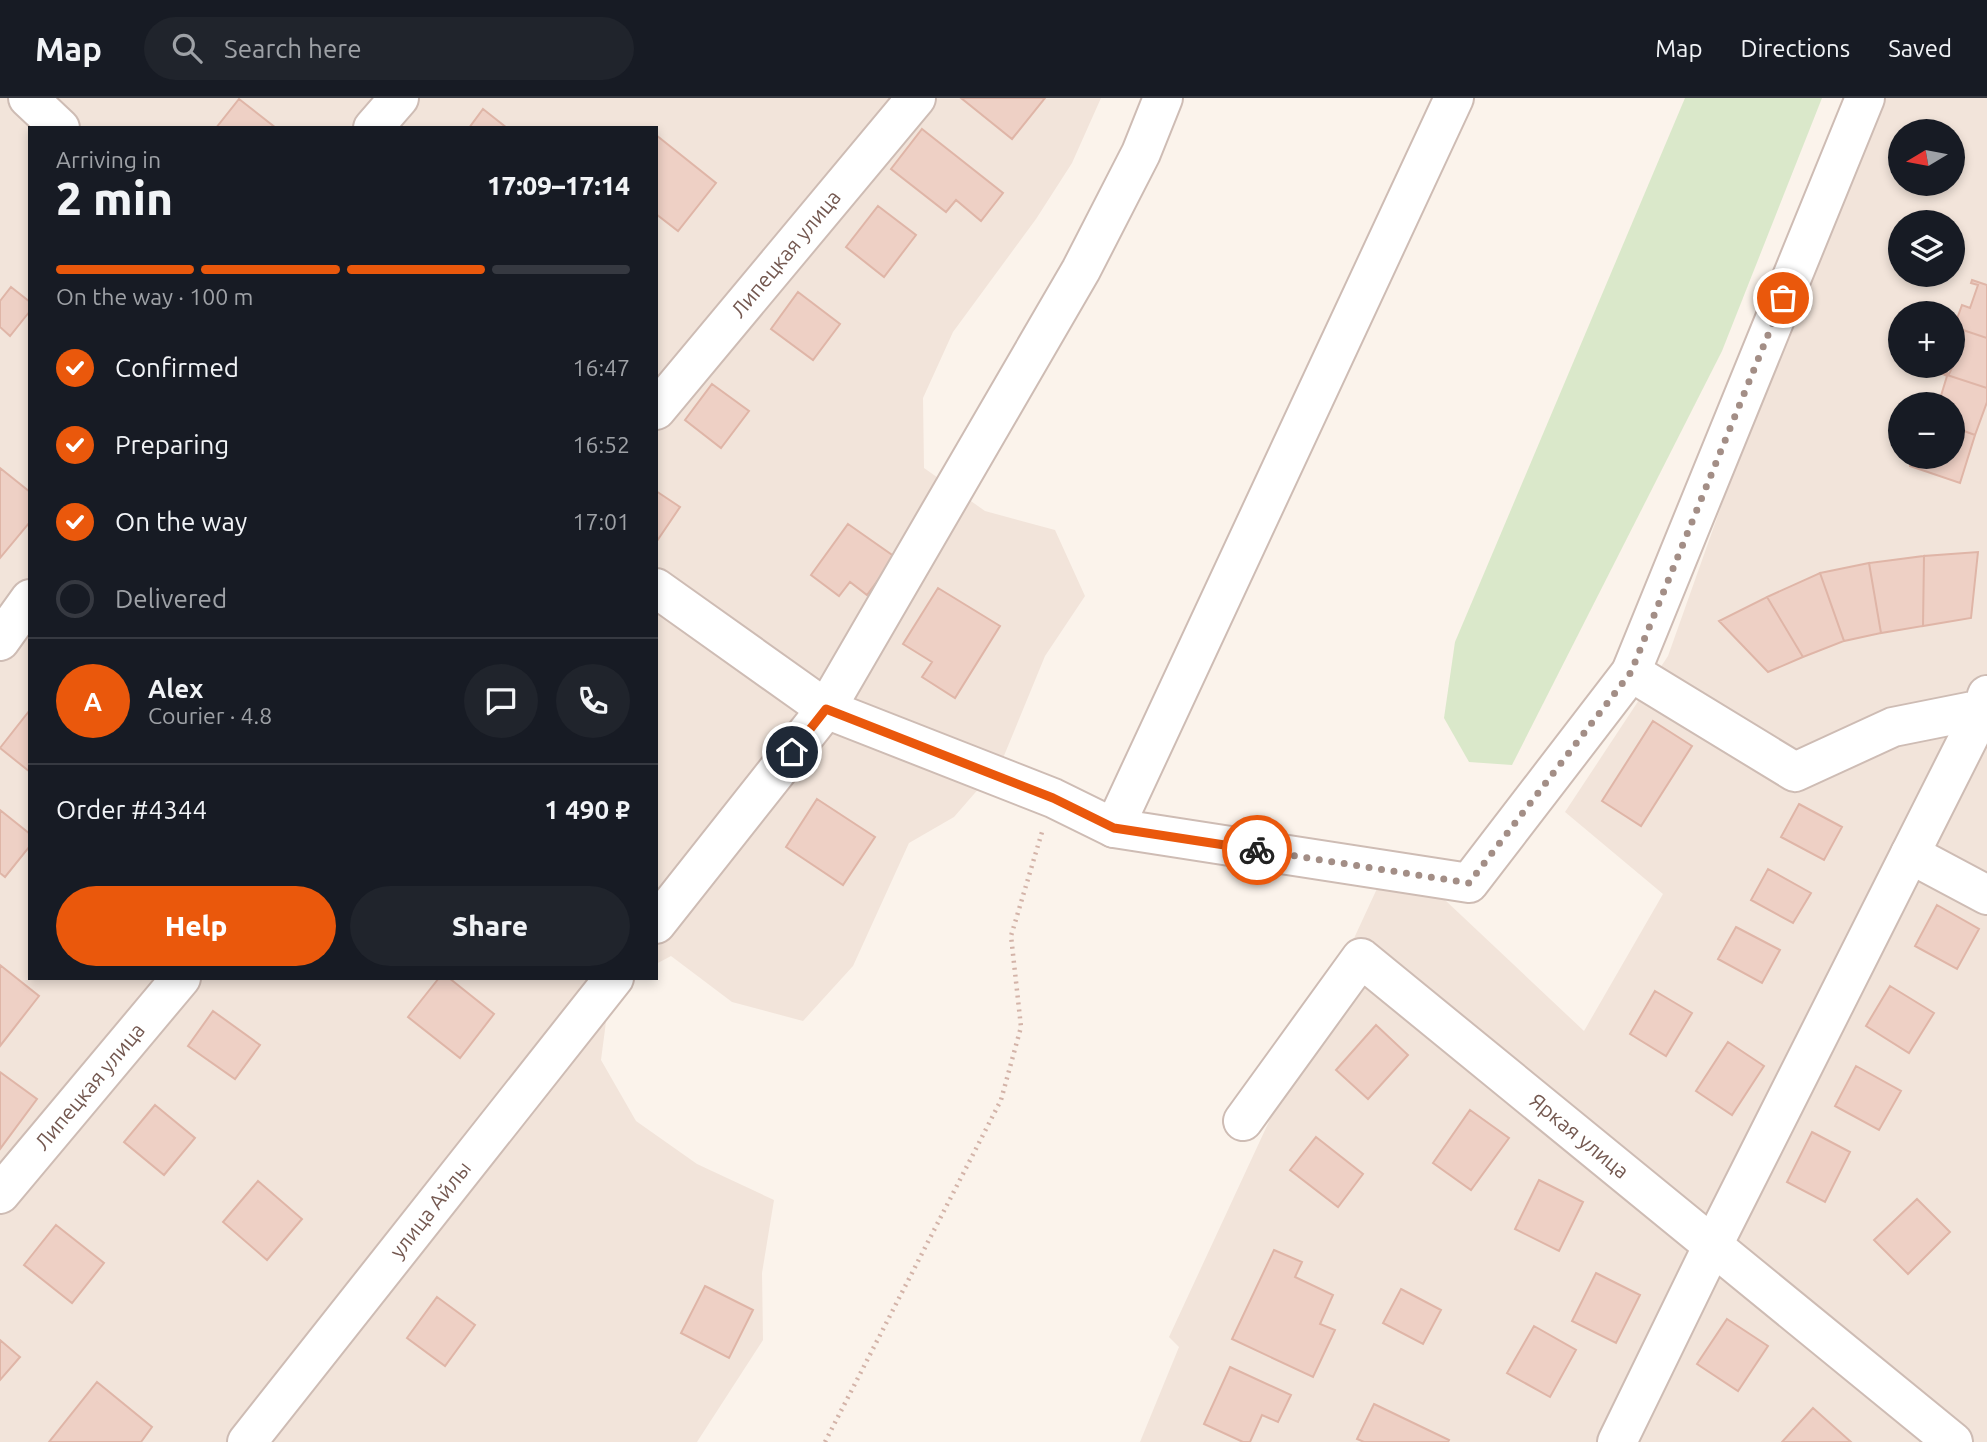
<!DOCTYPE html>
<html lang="en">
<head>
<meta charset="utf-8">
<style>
  :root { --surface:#171b24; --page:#20242c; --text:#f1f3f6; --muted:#9ea1a6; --line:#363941; --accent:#ea580c }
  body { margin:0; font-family:Ubuntu,sans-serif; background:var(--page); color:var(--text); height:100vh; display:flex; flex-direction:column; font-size:26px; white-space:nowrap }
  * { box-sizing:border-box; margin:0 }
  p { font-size:23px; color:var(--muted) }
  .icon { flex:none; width:38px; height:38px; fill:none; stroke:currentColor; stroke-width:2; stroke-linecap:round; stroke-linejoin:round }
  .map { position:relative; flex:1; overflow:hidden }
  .side { position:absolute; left:28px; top:28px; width:630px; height:854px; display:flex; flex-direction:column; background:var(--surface); border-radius:0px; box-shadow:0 4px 10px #0003 }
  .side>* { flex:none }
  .needle { width:46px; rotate:260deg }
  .tools { position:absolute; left:1888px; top:21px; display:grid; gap:14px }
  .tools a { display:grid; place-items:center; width:77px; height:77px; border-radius:50%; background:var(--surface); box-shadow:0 4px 10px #0003; font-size:35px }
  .pin { position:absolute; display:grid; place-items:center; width:60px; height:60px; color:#fff; margin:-30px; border:4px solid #fff; border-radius:50%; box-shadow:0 2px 7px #0007 }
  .courier { position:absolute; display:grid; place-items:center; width:70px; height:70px; margin:-35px; border:5px solid #ea580c; border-radius:50%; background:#fff; color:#222; box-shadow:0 2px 9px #0007 }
  .overview em { font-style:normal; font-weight:800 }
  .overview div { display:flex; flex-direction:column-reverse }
  .overview { display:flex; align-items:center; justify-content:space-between; height:119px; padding:0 28px }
  h1 { font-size:46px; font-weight:800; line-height:52px }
  .bar { display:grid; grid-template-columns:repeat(4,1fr); gap:10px 7px; align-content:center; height:84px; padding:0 28px }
  .bar i { height:9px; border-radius:5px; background:var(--line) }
  .bar .active { background:var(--accent) }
  .bar p { grid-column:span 4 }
  .line { display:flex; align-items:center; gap:18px; padding:0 28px; border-top:2px solid var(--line) }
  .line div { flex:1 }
  .round { display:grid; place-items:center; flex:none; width:74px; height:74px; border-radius:37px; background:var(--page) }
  ol { padding:0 28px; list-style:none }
  li { display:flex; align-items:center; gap:21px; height:77px }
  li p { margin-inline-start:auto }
  li .icon { padding:7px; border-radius:50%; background:var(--accent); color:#fff; stroke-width:4 }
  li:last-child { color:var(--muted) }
  li i { width:38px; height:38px; border:4px solid var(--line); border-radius:50% }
  .action { display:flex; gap:14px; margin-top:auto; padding:14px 28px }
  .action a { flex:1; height:80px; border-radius:42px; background:var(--accent); color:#fff; font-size:28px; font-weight:800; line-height:80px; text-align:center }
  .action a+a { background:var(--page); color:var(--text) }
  header { display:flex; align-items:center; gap:42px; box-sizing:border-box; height:98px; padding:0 35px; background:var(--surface); border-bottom:2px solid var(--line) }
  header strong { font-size:33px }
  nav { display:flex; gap:38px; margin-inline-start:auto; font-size:24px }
  .search { width:490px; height:63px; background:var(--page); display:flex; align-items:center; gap:18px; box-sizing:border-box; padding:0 24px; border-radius:38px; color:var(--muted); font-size:26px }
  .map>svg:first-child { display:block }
  .residential { fill:#f2e4da; fill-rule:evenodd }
  .green { fill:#dae8ca }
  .building { fill:#eed0c5; stroke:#dfb5a7; stroke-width:2 }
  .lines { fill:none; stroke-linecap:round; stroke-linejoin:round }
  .minor-casing { stroke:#cebcb4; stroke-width:42 }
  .path { stroke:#d3b3a8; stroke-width:4.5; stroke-dasharray:2 5; stroke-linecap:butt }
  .minor { stroke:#fff; stroke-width:38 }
  .done { stroke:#a38e86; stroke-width:7; stroke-dasharray:0 12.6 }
  .route { stroke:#ea580c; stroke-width:9 }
  .labels { text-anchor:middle; stroke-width:6; stroke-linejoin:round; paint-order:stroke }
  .street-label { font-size:21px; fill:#745850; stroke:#fef7f1 }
</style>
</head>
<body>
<header>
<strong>Map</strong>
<div class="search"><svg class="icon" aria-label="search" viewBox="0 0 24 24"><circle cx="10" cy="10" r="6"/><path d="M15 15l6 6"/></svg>Search here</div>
<nav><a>Map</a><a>Directions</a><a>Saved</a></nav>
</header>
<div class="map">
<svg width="1987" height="1344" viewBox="0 0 1987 1344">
  <rect width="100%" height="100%" fill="#fbf3eb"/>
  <!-- residential -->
  <path class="residential" d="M 0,0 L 1101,0 L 1072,65 L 1036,121 L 953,234 L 923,300 L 924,370 L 985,413 L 1055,432 L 1085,498 L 1045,558 L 1001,665 L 954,719 L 909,745 L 853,868 L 803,923 L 732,904 L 671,858 L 656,866 L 656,30 L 30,30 L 30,880 L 632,880 L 610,893 L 601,962 L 636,1023 L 697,1066 L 774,1102 L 762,1175 L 763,1242 L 697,1344 L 0,1344 Z
    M 1866,0 L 1987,0 L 1987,1344 L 1140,1344 L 1179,1249 L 1169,1239 L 1394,754 L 1584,933 L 1663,796 L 1565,714 L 1668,558 ZM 1900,33 L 1953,33 L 1953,86 L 1900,86 ZM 1900,124 L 1953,124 L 1953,177 L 1900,177 ZM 1900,215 L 1953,215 L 1953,268 L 1900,268 ZM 1900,306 L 1953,306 L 1953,359 L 1900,359 Z"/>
  <!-- green -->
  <path class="green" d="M 1685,0 L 1822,0 L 1722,253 L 1512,667 L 1469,664 L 1444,620 L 1455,544 Z"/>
  <!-- building -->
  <path class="building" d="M 961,0 L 1045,0 L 1012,41 Z
    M 239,1 L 276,30 L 216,30 Z
    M 483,11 L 507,30 L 469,30 Z
    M 922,31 L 1003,95 L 981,123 L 956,102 L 946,114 L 891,71 Z
    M 656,37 L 716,85 L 678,133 L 656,116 Z
    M 878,108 L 916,137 L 884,179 L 846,149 Z
    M 1972,182 L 1987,187 L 1987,240 L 1954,229 L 1962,207 L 1970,210 L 1978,187 L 1971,185 Z
    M 11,189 L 30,204 L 30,213 L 10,238 L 0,229 L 0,203 Z
    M 798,194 L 840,226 L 813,262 L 771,231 Z
    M 1954,229 L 1987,240 L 1987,290 L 1941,275 L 1942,273 L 1949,276 L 1953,268 L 1956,254 L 1953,253 Z
    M 1941,275 L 1987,290 L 1987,304 L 1975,337 L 1953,329 L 1953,306 L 1928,306 L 1931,298 L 1940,301 L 1947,278 Z
    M 712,286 L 749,313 L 721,350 L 685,322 Z
    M 1953,329 L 1975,337 L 1960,385 L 1910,368 L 1910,365 L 1917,368 L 1920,359 L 1953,359 Z
    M 0,370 L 30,394 L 30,424 L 0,460 Z
    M 656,393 L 680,409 L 657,443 L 656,442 Z
    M 848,426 L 895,459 L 867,497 L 850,484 L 839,498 L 811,477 Z
    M 1978,454 L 1971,520 L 1923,528 L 1924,458 Z
    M 1924,458 L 1923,528 L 1881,535 L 1869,465 Z
    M 1869,465 L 1881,535 L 1844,543 L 1820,475 Z
    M 1820,475 L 1844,543 L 1803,559 L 1767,499 Z
    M 938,490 L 1000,528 L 955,600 L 922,579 L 932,564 L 903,546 Z
    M 1767,499 L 1803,559 L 1768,574 L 1719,523 Z
    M 30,612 L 30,674 L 0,650 Z
    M 1653,623 L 1692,648 L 1641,728 L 1602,703 Z
    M 817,701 L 875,739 L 843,787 L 786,749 Z
    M 1799,706 L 1842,729 L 1824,762 L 1781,739 Z
    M 0,712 L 30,736 L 30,748 L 5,779 L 0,775 Z
    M 1768,771 L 1811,795 L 1793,825 L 1751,802 Z
    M 1937,807 L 1979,831 L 1957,871 L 1915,848 Z
    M 1736,829 L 1780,852 L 1762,885 L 1718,861 Z
    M 0,867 L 39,898 L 0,948 Z
    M 439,880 L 449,880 L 494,916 L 460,960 L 408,919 Z
    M 1890,888 L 1934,915 L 1909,955 L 1866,928 Z
    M 1655,893 L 1692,915 L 1666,958 L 1630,936 Z
    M 213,913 L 260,947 L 235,981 L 188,948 Z
    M 1376,927 L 1408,957 L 1368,1001 L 1336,972 Z
    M 1728,944 L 1764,968 L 1732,1017 L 1696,993 Z
    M 1856,968 L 1901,993 L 1879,1032 L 1835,1008 Z
    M 0,974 L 37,1001 L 0,1051 Z
    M 155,1007 L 195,1040 L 164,1077 L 124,1044 Z
    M 1470,1012 L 1509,1040 L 1471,1092 L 1433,1065 Z
    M 1812,1034 L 1850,1054 L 1825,1104 L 1787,1084 Z
    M 1316,1039 L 1363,1076 L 1338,1109 L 1290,1072 Z
    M 1539,1082 L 1583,1104 L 1559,1153 L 1515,1131 Z
    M 258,1083 L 302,1121 L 267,1162 L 223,1124 Z
    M 1917,1101 L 1950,1134 L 1908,1176 L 1874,1142 Z
    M 56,1127 L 104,1165 L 72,1205 L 24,1167 Z
    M 1274,1152 L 1302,1164 L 1295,1179 L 1333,1197 L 1320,1226 L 1335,1232 L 1313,1279 L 1232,1241 Z
    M 1596,1175 L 1640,1197 L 1616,1245 L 1572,1223 Z
    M 705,1188 L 753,1212 L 729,1260 L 681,1235 Z
    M 1401,1191 L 1441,1212 L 1423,1246 L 1383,1225 Z
    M 437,1199 L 475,1227 L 445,1268 L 407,1240 Z
    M 1727,1221 L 1768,1248 L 1738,1293 L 1697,1266 Z
    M 1534,1228 L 1576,1252 L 1550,1299 L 1507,1275 Z
    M 0,1242 L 20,1259 L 0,1282 Z
    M 1230,1269 L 1291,1297 L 1278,1324 L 1262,1317 L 1250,1344 L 1243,1344 L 1204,1326 Z
    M 97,1284 L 152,1329 L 141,1344 L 49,1344 Z
    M 1374,1306 L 1449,1342 L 1448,1344 L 1364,1344 L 1357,1341 Z
    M 1813,1310 L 1851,1344 L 1782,1344 Z"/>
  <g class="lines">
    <defs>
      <g id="minor">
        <path d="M 28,0 L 60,30"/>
        <path d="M 373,30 L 399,0"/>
        <path id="s1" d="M 656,312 L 916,0"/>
        <path d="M 656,490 L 826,611 L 1053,700 L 1114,730 L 1469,785 L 1631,574 L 1865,0"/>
        <path d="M 0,543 L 30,501"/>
        <path d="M 1631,574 L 1795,674 L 1893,629 L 1983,611 L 1987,597"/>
        <path d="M 1114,730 L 1454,0"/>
        <path d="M 1910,756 L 1987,797"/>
        <path d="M 656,826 L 826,611 L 1081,172 L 1141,55 L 1163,0"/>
        <path id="s2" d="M 1243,1023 L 1361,860 L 1953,1344"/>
        <path id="s3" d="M 0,1096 L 181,880"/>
        <path id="s4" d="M 247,1344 L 614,880"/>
        <path d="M 1617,1344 L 1713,1147 L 1983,611"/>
      </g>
    </defs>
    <!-- minor casing -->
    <use href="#minor" class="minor-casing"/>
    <!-- path -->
    <path class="path" d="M 825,1344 L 1001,1002 L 1021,929 L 1011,838 L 1042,734"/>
    <!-- minor -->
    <use href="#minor" class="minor"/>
  </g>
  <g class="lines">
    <!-- done -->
    <path class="done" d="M 1257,752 L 1469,785 L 1631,574 L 1783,200"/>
    <!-- route -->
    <path class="route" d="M 792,654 L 826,611 L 1053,700 L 1114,730 L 1257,752"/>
  </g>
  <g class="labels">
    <!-- street labels -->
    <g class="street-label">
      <text dy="7" stroke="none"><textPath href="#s1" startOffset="203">Липецкая улица</textPath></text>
      <text dy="7" stroke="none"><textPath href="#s3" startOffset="140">Липецкая улица</textPath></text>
      <text dy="7" stroke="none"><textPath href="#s2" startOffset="483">Яркая улица</textPath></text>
      <text dy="7" stroke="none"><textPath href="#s4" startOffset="296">улица Айлы</textPath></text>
    </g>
  </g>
</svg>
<div class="tools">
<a><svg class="needle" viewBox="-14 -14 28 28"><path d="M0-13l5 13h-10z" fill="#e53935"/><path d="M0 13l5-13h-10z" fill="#9ea1a6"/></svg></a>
<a><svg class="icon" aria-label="layers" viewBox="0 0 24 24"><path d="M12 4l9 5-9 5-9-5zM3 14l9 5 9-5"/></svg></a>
<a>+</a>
<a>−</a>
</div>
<div class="pin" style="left:1783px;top:200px;background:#ea580c"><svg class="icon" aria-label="bag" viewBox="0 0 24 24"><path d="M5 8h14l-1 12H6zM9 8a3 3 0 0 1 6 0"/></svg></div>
<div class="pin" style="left:792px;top:654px;background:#1f2937"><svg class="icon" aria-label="home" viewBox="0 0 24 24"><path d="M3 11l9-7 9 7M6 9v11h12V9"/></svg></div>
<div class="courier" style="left:1257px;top:752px"><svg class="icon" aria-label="bike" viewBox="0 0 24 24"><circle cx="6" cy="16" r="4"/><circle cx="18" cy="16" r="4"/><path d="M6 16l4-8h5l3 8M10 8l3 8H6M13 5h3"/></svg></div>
<section class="side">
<div class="overview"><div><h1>2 min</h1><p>Arriving in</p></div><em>17:09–17:14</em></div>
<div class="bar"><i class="active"></i><i class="active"></i><i class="active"></i><i></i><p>On the way · 100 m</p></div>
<ol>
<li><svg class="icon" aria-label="check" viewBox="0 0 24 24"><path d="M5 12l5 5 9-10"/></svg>Confirmed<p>16:47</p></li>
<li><svg class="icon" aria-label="check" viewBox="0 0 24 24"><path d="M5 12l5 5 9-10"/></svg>Preparing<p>16:52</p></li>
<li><svg class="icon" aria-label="check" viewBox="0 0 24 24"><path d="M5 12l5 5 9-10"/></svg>On the way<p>17:01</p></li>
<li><i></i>Delivered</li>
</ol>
<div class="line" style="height:126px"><b class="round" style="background:var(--accent);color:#fff">A</b><div><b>Alex</b><p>Courier · 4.8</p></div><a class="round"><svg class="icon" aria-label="chat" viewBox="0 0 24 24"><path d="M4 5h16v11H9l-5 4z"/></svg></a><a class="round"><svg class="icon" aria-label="phone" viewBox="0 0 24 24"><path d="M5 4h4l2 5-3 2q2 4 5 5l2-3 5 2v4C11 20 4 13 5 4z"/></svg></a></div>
<div class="line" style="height:91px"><div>Order #4344</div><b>1 490 ₽</b></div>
<div class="action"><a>Help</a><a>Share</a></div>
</section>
</div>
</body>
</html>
